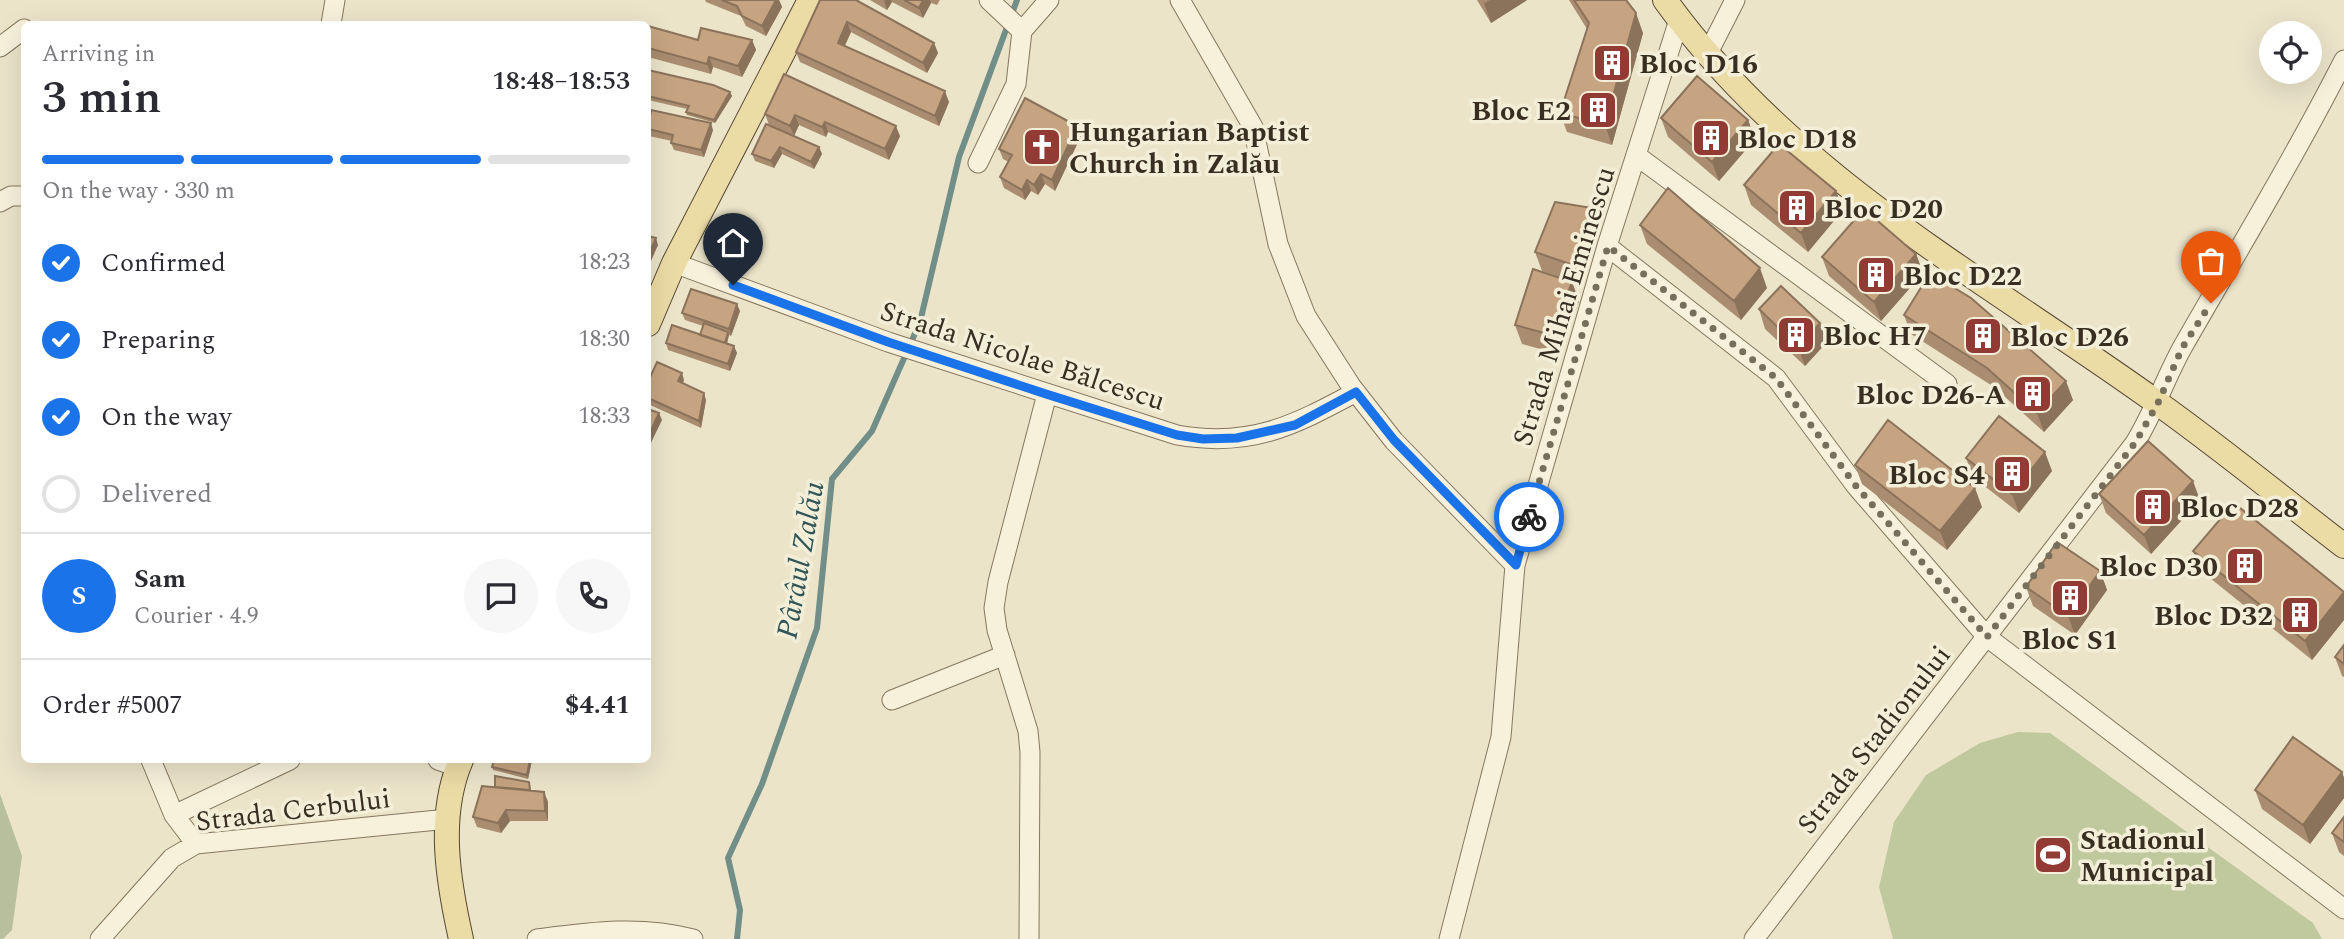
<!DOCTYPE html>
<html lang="en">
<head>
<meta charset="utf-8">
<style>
  :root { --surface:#fff; --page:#f7f7f7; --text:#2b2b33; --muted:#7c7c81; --line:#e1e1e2; --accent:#1a73e8 }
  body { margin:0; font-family:Spectral,serif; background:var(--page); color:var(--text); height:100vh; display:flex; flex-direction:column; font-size:26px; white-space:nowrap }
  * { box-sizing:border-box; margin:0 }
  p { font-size:23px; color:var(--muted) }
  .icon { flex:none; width:38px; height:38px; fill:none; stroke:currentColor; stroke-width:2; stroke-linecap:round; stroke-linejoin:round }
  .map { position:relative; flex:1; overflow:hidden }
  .sheet { position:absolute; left:21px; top:21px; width:630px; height:742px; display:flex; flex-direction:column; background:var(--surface); border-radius:10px; box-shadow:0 7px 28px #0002 }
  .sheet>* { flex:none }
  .fabs { position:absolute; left:2259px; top:21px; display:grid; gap:14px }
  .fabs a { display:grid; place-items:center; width:63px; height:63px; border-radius:50%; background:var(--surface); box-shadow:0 7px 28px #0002; font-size:35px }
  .pin { position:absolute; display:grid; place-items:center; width:60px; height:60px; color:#fff; margin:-72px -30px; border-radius:50% 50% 50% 0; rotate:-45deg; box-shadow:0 0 7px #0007 }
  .pin .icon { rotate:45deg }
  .courier { position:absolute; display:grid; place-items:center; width:70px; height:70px; margin:-35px; border:5px solid #1a73e8; border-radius:50%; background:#fff; color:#222; box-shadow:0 2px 9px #0007 }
  .overview em { font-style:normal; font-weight:600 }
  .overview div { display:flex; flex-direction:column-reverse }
  .overview { display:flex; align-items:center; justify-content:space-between; height:119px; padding:0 21px }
  h1 { font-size:46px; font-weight:600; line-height:52px }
  .bar { display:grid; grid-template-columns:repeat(4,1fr); gap:10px 7px; align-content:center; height:84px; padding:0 21px }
  .bar i { height:9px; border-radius:5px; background:var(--line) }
  .bar .on { background:var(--accent) }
  .bar p { grid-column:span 4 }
  .line { display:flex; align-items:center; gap:18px; padding:0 21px; border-top:2px solid var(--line) }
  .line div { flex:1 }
  .round { display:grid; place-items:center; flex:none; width:74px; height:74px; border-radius:37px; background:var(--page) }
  ol { padding:0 21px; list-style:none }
  li { display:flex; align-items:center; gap:21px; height:77px }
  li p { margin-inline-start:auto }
  li .icon { padding:7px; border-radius:50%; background:var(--accent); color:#fff; stroke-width:4 }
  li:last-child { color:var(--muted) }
  li i { width:38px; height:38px; border:4px solid var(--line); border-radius:50% }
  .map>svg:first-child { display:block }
  .green { fill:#c0c99e }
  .cemetery { fill:#b8bf9c }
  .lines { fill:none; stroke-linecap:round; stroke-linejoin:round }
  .stream { stroke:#718e89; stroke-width:6 }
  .minor-casing { stroke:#86775f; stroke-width:21 }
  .major-casing { stroke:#554633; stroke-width:26 }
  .minor { stroke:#f7f1dc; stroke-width:19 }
  .major { stroke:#ebdba5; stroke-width:24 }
  .wall { fill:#aa8d70 }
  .shaded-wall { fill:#8b735b }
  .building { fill:#c6a482; stroke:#8b735b; stroke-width:2 }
  .done { stroke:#776e5c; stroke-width:7; stroke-dasharray:0 12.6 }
  .route { stroke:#1a73e8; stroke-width:9 }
  .labels { text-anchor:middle; stroke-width:7; stroke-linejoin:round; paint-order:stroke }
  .poi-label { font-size:28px; font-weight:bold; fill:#382e21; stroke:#f3eed8; text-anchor:start }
  .street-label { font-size:28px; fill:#382e21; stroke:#f3eed8 }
  .water-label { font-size:30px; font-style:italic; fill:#325657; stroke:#f3eed8 }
</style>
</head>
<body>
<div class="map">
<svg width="2344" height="939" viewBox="0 0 2344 939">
  <rect width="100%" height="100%" fill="#ebe4c9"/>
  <!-- green -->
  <path class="green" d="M 2018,732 L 2050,733 L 2313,923 L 2322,939 L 1893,939 L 1879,887 L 1894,822 L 1926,775 L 1980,743 Z"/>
  <!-- cemetery -->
  <path class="cemetery" d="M 0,794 L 22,856 L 12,930 L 3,939 L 0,939 Z"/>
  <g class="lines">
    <!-- stream -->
    <path class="stream" d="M 737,939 L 740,910 L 728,858 L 762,784 L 817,628 L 832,479 L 872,431 L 920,322 L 959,157 L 1017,0"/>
    <defs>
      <path id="minor" d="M 989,0 L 1022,31
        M 1180,0 L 1253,127 L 1278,244 L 1306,316 L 1351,386 L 1394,441 L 1515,565
        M 331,24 L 335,0
        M 0,47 L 24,29
        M 1708,53 L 1735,0
        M 1637,156 L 1947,384
        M 978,163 L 1016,84 L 1022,31 L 1049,0
        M 0,202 L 11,196 L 24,196
        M 1607,246 L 1776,378 L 1856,486 L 1987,637 L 2344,909
        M 674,263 L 888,342 L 1177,435 C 1250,448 1293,426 1356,392
        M 892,700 L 1005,655
        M 151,760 L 174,815 L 196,844
        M 438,760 L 458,767
        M 174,815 L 290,760
        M 100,939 L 172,858 L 196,844 L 448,819
        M 537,939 C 591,932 640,925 693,939
        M 1029,939 L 1030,752 L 1028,731 L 997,630 L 994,608 L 998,582 L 1047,394
        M 1449,939 L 1501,737 L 1515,565 L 1607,246 L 1679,20
        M 1754,939 L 2135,443 C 2154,412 2165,379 2182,348 C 2237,252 2294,158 2344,60"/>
      <path id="major" d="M 1665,0 C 1792,177 1987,280 2159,404 C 2222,449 2283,499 2344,546
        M 648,324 L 674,263 L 810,0
        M 461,760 C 437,816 448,881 461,939"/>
    </defs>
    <!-- minor casing -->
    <use href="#minor" class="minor-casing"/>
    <!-- major casing -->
    <use href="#major" class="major-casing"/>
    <!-- minor -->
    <use href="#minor" class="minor"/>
    <!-- major -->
    <use href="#major" class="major"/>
  </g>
  <!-- wall -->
  <path class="wall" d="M 705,0 L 779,0 L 782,7 L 766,36 L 746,26 L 741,16 L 706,2 Z
    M 820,0 L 859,0 L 859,2 L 934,43 L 938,53 L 927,73 L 851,32 L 845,46 L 949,102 L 939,126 L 800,62 L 796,52 Z
    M 870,0 L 940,0 L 937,5 L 931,3 L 923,18 L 892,2 L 887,10 Z
    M 1477,0 L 1527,0 L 1491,23 Z
    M 1569,0 L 1626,0 L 1643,33 L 1612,145 L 1567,132 L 1560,113 L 1587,29 Z
    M 648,26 L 698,40 L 752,40 L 756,50 L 742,77 L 713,67 L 711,74 L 648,57 Z
    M 648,70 L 730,92 L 732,96 L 715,123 L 687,115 L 686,112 L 687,109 L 648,100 Z
    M 784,74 L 900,136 L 889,160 L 828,132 L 826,137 L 799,125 L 794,136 L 819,147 L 822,154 L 814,169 L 782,154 L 774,168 L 755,161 L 752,154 L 786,133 L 769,125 L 765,114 Z
    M 1661,118 L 1748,120 L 1755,139 L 1719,181 L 1668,137 Z
    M 648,125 L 713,130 L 704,157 L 674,150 L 671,143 L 672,141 L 649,136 L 648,131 Z
    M 1077,126 L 1081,136 L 1055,191 L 1045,184 L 1038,195 L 1031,191 L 1025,200 L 1004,188 L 1000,177 L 1009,162 L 1003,159 L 999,149 Z
    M 1744,185 L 1836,191 L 1843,210 L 1808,252 L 1751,205 Z
    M 1592,208 L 1599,228 L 1580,284 L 1572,282 L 1579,301 L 1558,354 L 1522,344 L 1515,325 L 1570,281 L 1542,271 L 1535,252 Z
    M 1640,225 L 1767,288 L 1741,320 L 1647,244 Z
    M 1916,254 L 1923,273 L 1881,321 L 1829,276 L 1822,257 Z
    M 1759,309 L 1820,323 L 1827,342 L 1805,366 L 1765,329 Z
    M 740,311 L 731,336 L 729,335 L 727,344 L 737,353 L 730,371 L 668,350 L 666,343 L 700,335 L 703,326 L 685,320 L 682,313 Z
    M 1904,315 L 2073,400 L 2044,432 L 1994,387 L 1911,334 Z
    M 684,380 L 683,383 L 706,400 L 701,428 L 648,404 L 648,382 Z
    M 1966,458 L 2052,471 L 2019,513 L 1973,477 Z
    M 1855,465 L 1982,507 L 1947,550 L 1862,484 Z
    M 2099,494 L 2200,500 L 2151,554 L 2106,513 Z
    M 2193,551 L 2344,592 L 2344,620 L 2312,660 L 2200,570 Z
    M 2100,571 L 2107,590 L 2075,635 L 2033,606 L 2026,587 Z
    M 2344,645 L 2344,677 L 2342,676 L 2335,657 Z
    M 532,760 L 528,779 L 493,770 L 492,767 Z
    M 2342,772 L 2344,778 L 2344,798 L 2310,844 L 2262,809 L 2255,790 Z
    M 529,782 L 531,790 L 544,792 L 548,802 L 548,821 L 510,821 L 501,833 L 477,827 L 473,817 L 495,787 Z
    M 2344,817 L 2344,856 L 2339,852 L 2332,833 Z"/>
  <!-- shaded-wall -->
  <path class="shaded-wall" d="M 776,0 L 779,0 L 782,7 L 766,36 L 762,26 Z
    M 884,0 L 891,0 L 892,2 L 887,10 Z
    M 923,0 L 930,0 L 931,3 L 923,18 L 919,8 Z
    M 1490,0 L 1527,0 L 1491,23 L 1484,3 Z
    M 1636,13 L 1643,33 L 1612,145 L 1605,125 Z
    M 847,22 L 851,32 L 841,53 L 838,43 Z
    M 752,40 L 756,50 L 742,77 L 738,66 Z
    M 934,43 L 938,53 L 927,73 L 923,63 Z
    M 709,57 L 713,67 L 711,74 L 707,64 Z
    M 945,91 L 949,102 L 939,126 L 935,116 Z
    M 730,92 L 732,96 L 715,123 L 714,120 Z
    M 795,115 L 799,125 L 794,136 L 790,126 Z
    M 1748,120 L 1755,139 L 1719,181 L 1712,162 Z
    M 825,122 L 828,132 L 826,137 L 822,127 Z
    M 711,123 L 713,130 L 704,157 L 701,150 Z
    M 896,126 L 900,136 L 889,160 L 885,149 Z
    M 1077,126 L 1081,136 L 1055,191 L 1052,180 Z
    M 780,147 L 782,154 L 774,168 L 771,161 Z
    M 819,147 L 822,154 L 814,169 L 811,162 Z
    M 1041,174 L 1045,184 L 1038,195 L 1034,185 Z
    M 1027,180 L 1031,191 L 1025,200 L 1022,190 Z
    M 1836,191 L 1843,210 L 1808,252 L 1801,233 Z
    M 1592,208 L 1599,228 L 1580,284 L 1573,265 Z
    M 656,238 L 658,245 L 648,268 L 648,256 Z
    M 1916,254 L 1923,273 L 1881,321 L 1874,302 Z
    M 1760,268 L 1767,288 L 1741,320 L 1734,301 Z
    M 1572,282 L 1579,301 L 1558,354 L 1551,335 Z
    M 737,304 L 740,311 L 731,336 L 729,329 Z
    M 1820,323 L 1827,342 L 1805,366 L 1798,347 Z
    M 728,332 L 729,335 L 725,350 L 724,346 Z
    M 734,346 L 737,353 L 730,371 L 728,364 Z
    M 682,373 L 684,380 L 680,388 L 678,381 Z
    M 2066,381 L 2073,400 L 2044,432 L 2037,413 Z
    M 704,393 L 706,400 L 701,428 L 699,421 Z
    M 659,413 L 662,420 L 648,449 L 648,437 Z
    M 2045,452 L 2052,471 L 2019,513 L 2012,494 Z
    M 2193,481 L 2200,500 L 2151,554 L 2144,535 Z
    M 1975,488 L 1982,507 L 1947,550 L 1940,531 Z
    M 2100,571 L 2107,590 L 2075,635 L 2068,616 Z
    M 2344,592 L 2344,620 L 2312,660 L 2305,641 Z
    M 530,760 L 532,760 L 528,779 L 527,775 Z
    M 2342,772 L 2344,778 L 2344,798 L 2310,844 L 2303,825 Z
    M 544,792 L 548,802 L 548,821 L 545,811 Z
    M 506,810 L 510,821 L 501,833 L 498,823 Z"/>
  <!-- building -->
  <path class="building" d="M 722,0 L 776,0 L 762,26 L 742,16 L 737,6 Z
    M 820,0 L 856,0 L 934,43 L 923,63 L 847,22 L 838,43 L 945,91 L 935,116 L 796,52 Z
    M 904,0 L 923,0 L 919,8 Z
    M 1574,0 L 1626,0 L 1636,13 L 1605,125 L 1560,113 L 1589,23 Z
    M 648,26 L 698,40 L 701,28 L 752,40 L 738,66 L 709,57 L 707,64 L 648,48 Z
    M 648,70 L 713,85 L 730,92 L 714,120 L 686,112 L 689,106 L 648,96 Z
    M 784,74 L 896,126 L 885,149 L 825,122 L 822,127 L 795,115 L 790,126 L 765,114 Z
    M 1697,76 L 1748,120 L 1712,162 L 1661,118 Z
    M 1025,98 L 1077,126 L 1052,180 L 1041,174 L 1034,185 L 1027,180 L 1022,190 L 1000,177 L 1012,155 L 999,149 Z
    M 651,110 L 711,123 L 701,150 L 671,143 L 673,135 L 648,129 Z
    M 766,124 L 819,147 L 811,162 L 780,147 L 771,161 L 752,154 Z
    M 1779,144 L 1836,191 L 1801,233 L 1744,185 Z
    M 1668,188 L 1760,268 L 1734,301 L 1640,225 Z
    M 1555,202 L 1592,208 L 1573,265 L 1535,252 Z
    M 1864,209 L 1916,254 L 1874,302 L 1822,257 Z
    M 648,236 L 656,238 L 648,256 Z
    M 1533,269 L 1572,282 L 1551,335 L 1515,325 Z
    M 1930,273 L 1971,298 L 2066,381 L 2037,413 L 1987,368 L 1904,315 Z
    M 1781,286 L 1820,323 L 1798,347 L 1759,309 Z
    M 691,289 L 737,304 L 729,329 L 682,313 Z
    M 704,323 L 728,332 L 725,343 L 700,335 Z
    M 672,325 L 734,346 L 728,364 L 666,343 Z
    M 657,362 L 682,373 L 678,381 L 704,393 L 699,421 L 648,398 L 648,382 Z
    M 648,409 L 659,413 L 648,437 Z
    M 1999,416 L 2045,452 L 2012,494 L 1966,458 Z
    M 1888,420 L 1975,488 L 1940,531 L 1855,465 Z
    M 2148,441 L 2193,481 L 2144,535 L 2099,494 Z
    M 2234,503 L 2344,592 L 2305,641 L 2193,551 Z
    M 2057,542 L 2100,571 L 2068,616 L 2026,587 Z
    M 2344,645 L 2344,664 L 2335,657 Z
    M 2293,737 L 2342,772 L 2303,825 L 2255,790 Z
    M 494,760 L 530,760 L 527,775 L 492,767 Z
    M 495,776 L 529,782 L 530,790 L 495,787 Z
    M 482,786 L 544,792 L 545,811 L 506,810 L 498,823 L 473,817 Z
    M 2344,817 L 2344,842 L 2332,833 Z"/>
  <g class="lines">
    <!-- done -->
    <path class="done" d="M 1529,517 L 1608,246 L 1776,378 L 1856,486 L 1987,637 L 2135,443 L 2158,403 L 2182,348 L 2211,303"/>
    <!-- route -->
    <path class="route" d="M 733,285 L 888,342 L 1046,394 L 1177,435 L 1203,439 L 1237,438 L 1295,425 L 1356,392 L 1394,440 L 1516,565 L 1529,517"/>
  </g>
  <!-- icons -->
  <defs>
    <symbol id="building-square" viewBox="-11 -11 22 22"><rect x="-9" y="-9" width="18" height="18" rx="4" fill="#913b34" stroke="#f3eed8"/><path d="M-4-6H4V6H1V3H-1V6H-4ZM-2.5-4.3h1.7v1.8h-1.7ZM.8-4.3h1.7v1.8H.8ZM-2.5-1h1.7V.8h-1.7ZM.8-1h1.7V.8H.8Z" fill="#fff"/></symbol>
    <symbol id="church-square" viewBox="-11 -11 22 22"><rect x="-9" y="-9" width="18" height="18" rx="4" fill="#913b34" stroke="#f3eed8"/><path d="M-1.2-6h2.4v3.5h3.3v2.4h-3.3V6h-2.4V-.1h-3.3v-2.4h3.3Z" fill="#fff"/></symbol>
    <symbol id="stadium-square" viewBox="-11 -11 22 22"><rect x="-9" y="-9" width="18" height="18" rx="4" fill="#913b34" stroke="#f3eed8"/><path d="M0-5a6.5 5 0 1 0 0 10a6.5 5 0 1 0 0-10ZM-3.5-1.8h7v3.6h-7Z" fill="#fff"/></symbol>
  </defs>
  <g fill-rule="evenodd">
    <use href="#building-square" x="1590" y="41" width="44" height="44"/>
    <use href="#building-square" x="1576" y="88" width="44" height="44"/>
    <use href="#building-square" x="1689" y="116" width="44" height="44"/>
    <use href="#church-square" x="1020" y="125" width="44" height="44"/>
    <use href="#building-square" x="1775" y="186" width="44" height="44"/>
    <use href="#building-square" x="1854" y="253" width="44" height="44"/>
    <use href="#building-square" x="1774" y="313" width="44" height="44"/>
    <use href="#building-square" x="1961" y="314" width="44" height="44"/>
    <use href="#building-square" x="2011" y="372" width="44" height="44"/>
    <use href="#building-square" x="1990" y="452" width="44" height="44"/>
    <use href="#building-square" x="2131" y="485" width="44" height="44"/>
    <use href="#building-square" x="2223" y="544" width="44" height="44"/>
    <use href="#building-square" x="2048" y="576" width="44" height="44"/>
    <use href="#building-square" x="2278" y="593" width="44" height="44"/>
    <use href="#stadium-square" x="2031" y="833" width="44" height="44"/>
  </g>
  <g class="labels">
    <!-- poi labels -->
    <g class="poi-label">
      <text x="1639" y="73">Bloc D16</text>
      <text x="1571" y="120" text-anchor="end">Bloc E2</text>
      <text x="1069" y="141">Hungarian Baptist<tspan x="1069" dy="32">Church in Zalău</tspan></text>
      <text x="1738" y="148">Bloc D18</text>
      <text x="1824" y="218">Bloc D20</text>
      <text x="1903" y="285">Bloc D22</text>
      <text x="1823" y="345">Bloc H7</text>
      <text x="2010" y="346">Bloc D26</text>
      <text x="2006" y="404" text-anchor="end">Bloc D26-A</text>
      <text x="1985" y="484" text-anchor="end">Bloc S4</text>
      <text x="2180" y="517">Bloc D28</text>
      <text x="2218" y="576" text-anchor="end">Bloc D30</text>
      <text x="2273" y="625" text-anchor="end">Bloc D32</text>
      <text x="2070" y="649" text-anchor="middle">Bloc S1</text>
      <text x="2080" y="849">Stadionul<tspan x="2080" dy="32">Municipal</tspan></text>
    </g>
    <!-- street labels -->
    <g class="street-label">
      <text transform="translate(1563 306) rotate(-73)" y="10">Strada Mihai Eminescu</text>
      <text transform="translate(1023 355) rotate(18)" y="10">Strada Nicolae Bălcescu</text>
      <text transform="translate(1873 739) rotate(-52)" y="10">Strada Stadionului</text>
      <text transform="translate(293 809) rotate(-7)" y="10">Strada Cerbului</text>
    </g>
    <!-- water labels -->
    <g class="water-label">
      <text transform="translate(800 560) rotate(-80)" y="10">Pârâul Zalău</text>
    </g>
  </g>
</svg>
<div class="fabs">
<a><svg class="icon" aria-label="locate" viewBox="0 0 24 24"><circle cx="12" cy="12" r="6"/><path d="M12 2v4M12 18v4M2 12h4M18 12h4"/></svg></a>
</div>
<div class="pin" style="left:2211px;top:303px;background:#ea580c"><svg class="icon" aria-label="bag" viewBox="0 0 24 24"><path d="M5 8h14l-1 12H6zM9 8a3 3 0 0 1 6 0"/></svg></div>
<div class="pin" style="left:733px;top:285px;background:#1f2937"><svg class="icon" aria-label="home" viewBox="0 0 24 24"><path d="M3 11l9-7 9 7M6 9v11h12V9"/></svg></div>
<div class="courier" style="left:1529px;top:517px"><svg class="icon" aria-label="bike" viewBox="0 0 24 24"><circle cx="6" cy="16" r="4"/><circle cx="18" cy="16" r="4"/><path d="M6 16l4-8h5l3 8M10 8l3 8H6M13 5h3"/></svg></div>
<section class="sheet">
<div class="overview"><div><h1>3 min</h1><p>Arriving in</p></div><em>18:48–18:53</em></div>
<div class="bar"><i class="on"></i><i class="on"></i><i class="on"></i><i></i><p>On the way · 330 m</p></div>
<ol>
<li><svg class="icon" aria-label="check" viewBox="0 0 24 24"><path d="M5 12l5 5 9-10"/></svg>Confirmed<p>18:23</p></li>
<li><svg class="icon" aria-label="check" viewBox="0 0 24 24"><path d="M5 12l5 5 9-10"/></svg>Preparing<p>18:30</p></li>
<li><svg class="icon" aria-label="check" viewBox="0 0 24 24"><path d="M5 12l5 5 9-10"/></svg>On the way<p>18:33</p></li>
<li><i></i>Delivered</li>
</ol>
<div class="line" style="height:126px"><b class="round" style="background:var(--accent);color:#fff">S</b><div><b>Sam</b><p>Courier · 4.9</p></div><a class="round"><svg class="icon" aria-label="chat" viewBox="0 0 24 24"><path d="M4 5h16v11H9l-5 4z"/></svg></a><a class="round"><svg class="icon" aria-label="phone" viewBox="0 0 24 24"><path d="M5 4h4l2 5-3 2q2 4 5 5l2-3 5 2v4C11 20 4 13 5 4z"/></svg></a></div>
<div class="line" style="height:91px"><div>Order #5007</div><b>$4.41</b></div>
</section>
</div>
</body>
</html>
